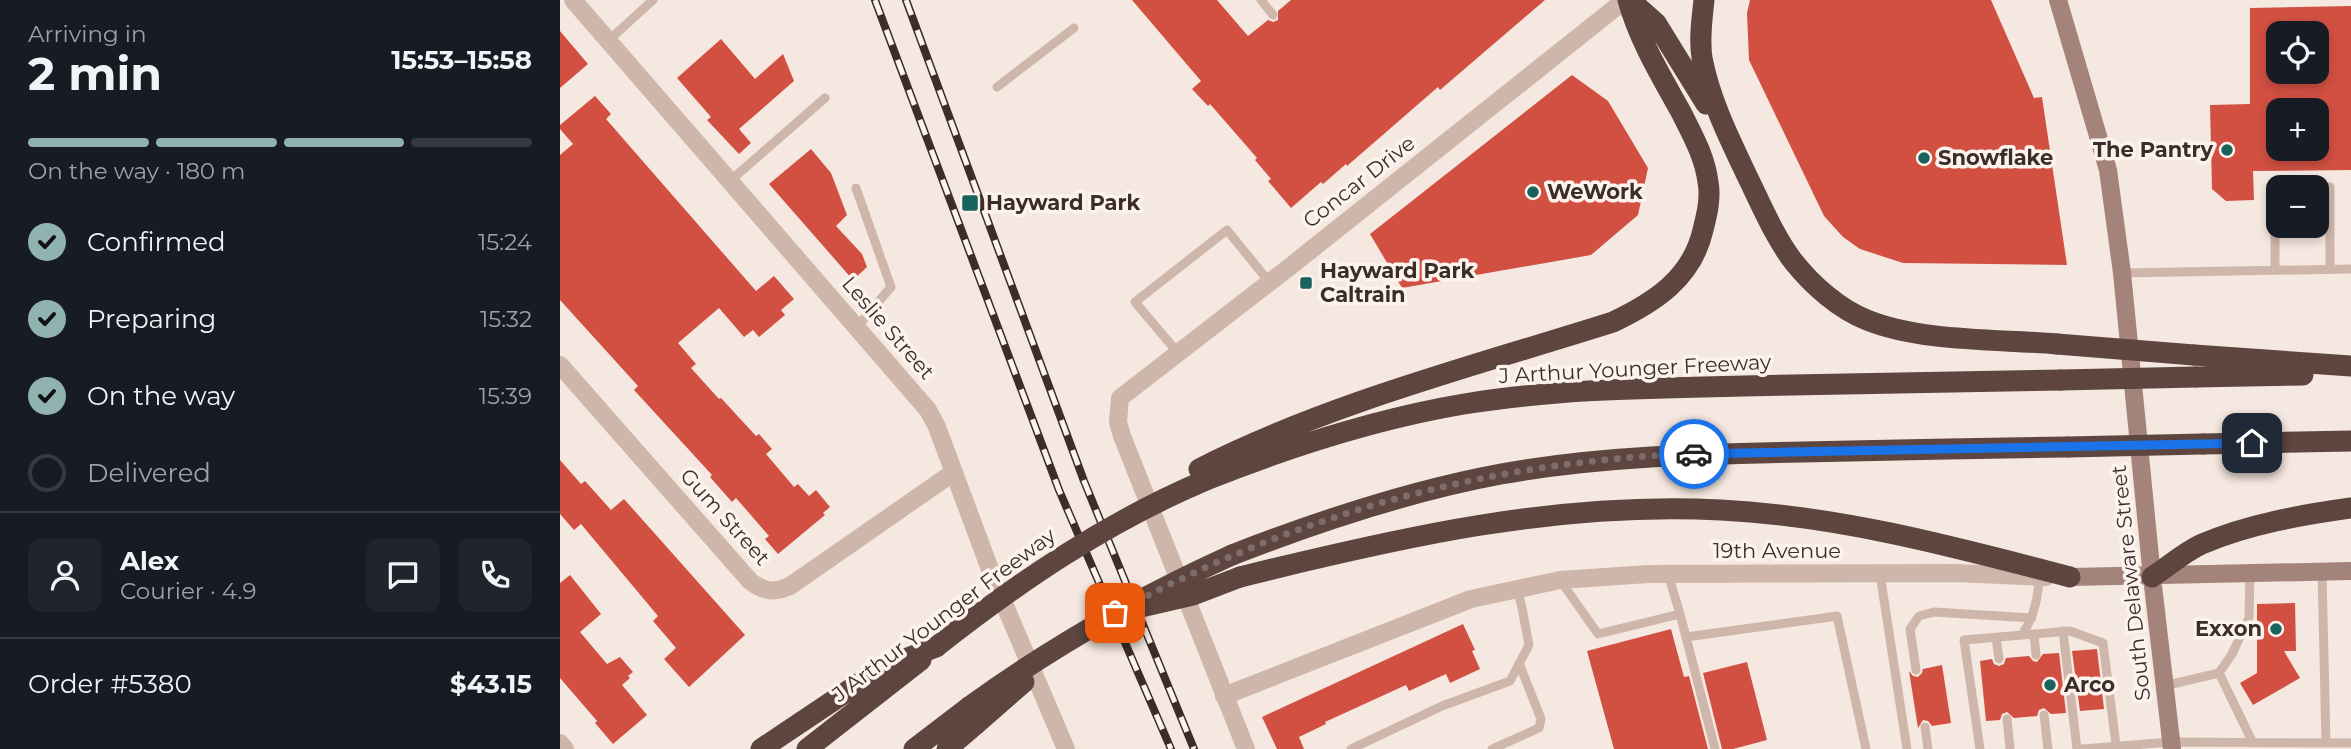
<!DOCTYPE html>
<html lang="en">
<head>
<meta charset="utf-8">
<style>
  :root { --surface:#171b24; --page:#20242c; --text:#f1f3f6; --muted:#9ea1a6; --line:#363941; --accent:#90b2b1 }
  body { margin:0; font-family:Montserrat,sans-serif; background:var(--page); color:var(--text); height:100vh; display:flex; flex-direction:column; font-size:26px; white-space:nowrap }
  * { box-sizing:border-box; margin:0 }
  p { font-size:23px; color:var(--muted) }
  .icon { flex:none; width:38px; height:38px; fill:none; stroke:currentColor; stroke-width:2; stroke-linecap:round; stroke-linejoin:round }
  .map { position:relative; flex:1; overflow:hidden }
  .side { display:flex; flex-direction:column; background:var(--surface); width:560px }
  .side>* { flex:none }
  .controls { position:absolute; left:1706px; top:21px; display:grid; gap:14px }
  .controls a { display:grid; place-items:center; width:63px; height:63px; border-radius:14px; background:var(--surface); box-shadow:0 4px 10px #0003; font-size:35px }
  .pin { position:absolute; display:grid; place-items:center; width:60px; height:60px; color:#fff; margin:-30px; border-radius:14px; box-shadow:0 4px 10px #0006 }
  .courier { position:absolute; display:grid; place-items:center; width:70px; height:70px; margin:-35px; border:5px solid #1a73e8; border-radius:50%; background:#fff; color:#222; box-shadow:0 2px 9px #0007 }
  .summary em { font-style:normal; font-weight:700 }
  .summary div { display:flex; flex-direction:column-reverse }
  .summary { display:flex; align-items:center; justify-content:space-between; height:119px; padding:0 28px }
  h1 { font-size:46px; font-weight:700; line-height:52px }
  .bar { display:grid; grid-template-columns:repeat(4,1fr); gap:10px 7px; align-content:center; height:84px; padding:0 28px }
  .bar i { height:9px; border-radius:5px; background:var(--line) }
  .bar .selected { background:var(--accent) }
  .bar p { grid-column:span 4 }
  .line { display:flex; align-items:center; gap:18px; padding:0 28px; border-top:2px solid var(--line) }
  .line div { flex:1 }
  .round { display:grid; place-items:center; flex:none; width:74px; height:74px; border-radius:14px; background:var(--page) }
  ol { padding:0 28px; list-style:none }
  li { display:flex; align-items:center; gap:21px; height:77px }
  li p { margin-inline-start:auto }
  li .icon { padding:7px; border-radius:50%; background:var(--accent); color:#111; stroke-width:4 }
  li:last-child { color:var(--muted) }
  li i { width:38px; height:38px; border:4px solid var(--line); border-radius:50% }
  main { display:flex; flex:1; min-height:0 }
  .map>svg:first-child { display:block }
  .building { fill:#d15042; fill-rule:evenodd }
  .lines { fill:none; stroke-linecap:round; stroke-linejoin:round }
  .service { stroke:#cfb6aa; stroke-width:9 }
  .minor { stroke:#cfb6aa; stroke-width:18 }
  .tertiary { stroke:#cfb6aa; stroke-width:18 }
  .secondary { stroke:#a4847a; stroke-width:18 }
  .motorway { stroke:#5e4540; stroke-width:21 }
  .rail-casing { stroke:#3c2d2a; stroke-width:8 }
  .rail { stroke:#fcf3ed; stroke-width:5; stroke-dasharray:16; stroke-linecap:butt }
  .motorway-bridge { stroke:#5e4540; stroke-width:21 }
  .done { stroke:#7d6e6a; stroke-width:7; stroke-dasharray:0 12.6 }
  .route { stroke:#1a73e8; stroke-width:9 }
  .poi-dot { fill:#1a635d; stroke:#fcf3ed; stroke-width:2.5 }
  .labels { text-anchor:middle; stroke-width:7; stroke-linejoin:round; paint-order:stroke }
  .poi-label { font-size:21px; font-weight:bold; fill:#3c2d2a; stroke:#fcf3ed; text-anchor:start }
  .street-label { font-size:21px; fill:#3c2d2a; stroke:#fcf3ed }
</style>
</head>
<body>
<main>
<section class="side">
<div class="summary"><div><h1>2 min</h1><p>Arriving in</p></div><em>15:53–15:58</em></div>
<div class="bar"><i class="selected"></i><i class="selected"></i><i class="selected"></i><i></i><p>On the way · 180 m</p></div>
<ol>
<li><svg class="icon" aria-label="check" viewBox="0 0 24 24"><path d="M5 12l5 5 9-10"/></svg>Confirmed<p>15:24</p></li>
<li><svg class="icon" aria-label="check" viewBox="0 0 24 24"><path d="M5 12l5 5 9-10"/></svg>Preparing<p>15:32</p></li>
<li><svg class="icon" aria-label="check" viewBox="0 0 24 24"><path d="M5 12l5 5 9-10"/></svg>On the way<p>15:39</p></li>
<li><i></i>Delivered</li>
</ol>
<div class="line" style="height:126px"><a class="round"><svg class="icon" aria-label="person" viewBox="0 0 24 24"><circle cx="12" cy="8" r="4"/><path d="M4 21q1-7 8-7t8 7"/></svg></a><div><b>Alex</b><p>Courier · 4.9</p></div><a class="round"><svg class="icon" aria-label="chat" viewBox="0 0 24 24"><path d="M4 5h16v11H9l-5 4z"/></svg></a><a class="round"><svg class="icon" aria-label="phone" viewBox="0 0 24 24"><path d="M5 4h4l2 5-3 2q2 4 5 5l2-3 5 2v4C11 20 4 13 5 4z"/></svg></a></div>
<div class="line" style="height:91px"><div>Order #5380</div><b>$43.15</b></div>
</section>
<div class="map">
<svg width="1791" height="749" viewBox="0 0 1791 749">
  <rect width="100%" height="100%" fill="#f5e8e0"/>
  <!-- building -->
  <path class="building" d="M 572,0 L 657,0 L 688,36 L 708,20 L 713,22 L 718,20 L 718,11 L 731,0 L 985,0 L 880,90 L 878,87 L 787,166 L 786,164 L 763,184 L 761,182 L 731,208 L 708,181 L 711,179 L 695,160 L 697,158 L 650,104 L 648,106 L 632,89 L 641,81 Z
    M 1190,0 L 1431,0 L 1474,98 L 1482,97 L 1507,265 L 1343,263 L 1300,249 L 1283,237 L 1264,216 L 1189,60 L 1187,13 Z
    M 1791,6 L 1791,170 L 1693,171 L 1694,200 L 1666,201 L 1652,189 L 1650,105 L 1690,104 L 1690,8 ZM 1718,33 L 1757,33 L 1757,72 L 1718,72 ZM 1718,110 L 1757,110 L 1757,149 L 1718,149 Z
    M 0,31 L 28,64 L 0,88 Z
    M 161,39 L 195,79 L 223,54 L 234,81 L 179,129 L 191,143 L 179,154 L 147,120 L 151,117 L 117,78 Z
    M 1012,75 L 1048,101 L 1088,168 L 1078,215 L 1031,255 L 842,288 L 810,234 Z
    M 35,96 L 51,114 L 46,119 L 196,291 L 214,276 L 234,299 L 221,310 L 225,315 L 199,337 L 193,330 L 184,337 L 159,308 L 118,343 L 136,364 L 131,368 L 159,399 L 161,398 L 196,436 L 199,434 L 212,449 L 206,454 L 234,487 L 238,484 L 249,496 L 256,490 L 270,507 L 263,513 L 265,515 L 218,554 L 205,539 L 209,536 L 176,498 L 172,502 L 150,477 L 152,475 L 74,390 L 78,386 L 0,300 L 0,155 L 13,144 L 0,129 L 0,125 Z
    M 251,149 L 271,173 L 287,215 L 276,226 L 302,254 L 307,267 L 293,280 L 209,184 Z
    M 0,460 L 21,484 L 25,481 L 51,510 L 64,499 L 185,635 L 129,687 L 104,659 L 116,648 L 93,621 L 98,616 L 21,524 L 14,530 L 0,514 Z
    M 10,575 L 41,614 L 20,632 L 47,664 L 60,657 L 73,672 L 68,676 L 70,678 L 62,685 L 87,715 L 53,744 L 35,723 L 37,721 L 0,678 L 0,583 Z
    M 1735,603 L 1736,651 L 1724,651 L 1740,678 L 1693,705 L 1680,683 L 1697,673 L 1697,604 Z
    M 903,624 L 915,650 L 912,651 L 920,669 L 890,683 L 886,674 L 849,691 L 846,685 L 765,722 L 766,724 L 739,737 L 744,749 L 717,749 L 702,717 Z
    M 1111,629 L 1124,677 L 1129,676 L 1148,749 L 1054,749 L 1027,651 Z
    M 1537,649 L 1544,709 L 1520,711 L 1512,651 Z
    M 1499,653 L 1506,713 L 1491,714 L 1484,708 L 1479,710 L 1477,716 L 1454,718 L 1447,712 L 1442,714 L 1440,720 L 1426,721 L 1420,661 L 1432,659 L 1434,664 L 1439,666 L 1444,664 L 1446,658 L 1469,656 L 1473,661 L 1477,662 L 1483,654 Z
    M 1187,662 L 1207,740 L 1173,749 L 1162,749 L 1143,673 Z
    M 1382,665 L 1391,723 L 1372,726 L 1368,721 L 1363,720 L 1358,728 L 1349,671 L 1353,676 L 1358,677 L 1362,673 L 1363,669 Z"/>
  <g class="lines">
    <!-- service -->
    <path class="service" d="M 701,0 L 713,15
      M 48,41 L 93,0
      M 437,87 L 514,28
      M 170,181 L 265,98
      M 296,188 L 331,287 L 297,327
      M 1715,270 L 1715,186 L 1770,187 L 1770,269
      M 1562,273 L 1791,269
      M 618,353 L 575,302 L 667,230 L 710,283
      M 1762,572 L 1766,743
      M 1320,574 L 1347,749
      M 1000,580 L 1038,634 L 1120,614 L 1108,574
      M 1120,614 L 1155,749
      M 1503,631 L 1517,749
      M 1474,634 L 1476,655
      M 1462,635 C 1474,617 1479,596 1479,574
      M 1126,637 L 1277,616 L 1306,749
      M 1436,638 L 1439,659
      M 1356,670 L 1350,629 L 1359,616 L 1374,612 L 1472,618
      M 1659,673 L 1672,654 L 1689,618 L 1690,573
      M 1604,686 L 1659,673 L 1693,743
      M 1484,715 L 1488,749
      M 1447,719 L 1450,749
      M 1365,727 L 1368,749
      M 791,749 L 882,706 L 950,681 L 969,645 L 962,608 L 957,588
      M 932,749 L 979,728 L 981,719 L 959,663
      M 1420,749 L 1404,640 L 1510,631 L 1543,643 L 1556,745
      M 1522,749 L 1611,742 L 1791,743"/>
    <!-- minor -->
    <path class="minor" d="M 13,0 L 368,410 L 377,427 L 434,580 L 506,749
      M 0,365 L 190,581 C 204,592 214,593 230,586 L 394,472
      M 664,696 L 911,599 L 1000,580 L 1088,574 L 1396,573 L 1486,577"/>
    <!-- tertiary -->
    <path class="tertiary" d="M 0,743 L 5,749
      M 686,749 L 562,436 L 558,422 L 560,398 L 732,265 L 1065,0"/>
    <!-- secondary -->
    <path class="secondary" d="M 1498,0 L 1548,170 L 1562,273 L 1592,577 L 1612,749
      M 1510,577 L 1791,571"/>
    <!-- motorway -->
    <path class="motorway" d="M 1070,0 L 1096,23 L 1146,104
      M 1144,0 C 1142,19 1139,39 1142,58 C 1150,101 1171,142 1190,182 C 1203,209 1215,237 1233,261 C 1252,285 1279,309 1307,320 C 1361,342 1439,339 1497,344
      M 1634,355 L 1791,366
      M 1636,377 L 1743,375
      M 1643,444 L 1791,441
      M 639,469 C 769,403 914,366 1053,322 C 1095,302 1132,278 1143,230 C 1147,214 1151,198 1148,182 C 1145,157 1132,134 1121,112 C 1101,76 1079,40 1068,0
      M 646,480 C 729,447 815,419 904,404 C 996,389 1090,388 1183,386 C 1289,384 1395,382 1501,380
      M 672,555 C 759,521 849,491 941,474 C 1041,456 1141,454 1243,452 C 1331,450 1420,448 1508,447
      M 680,577 C 837,538 998,501 1161,510 C 1280,516 1395,547 1510,577
      M 1592,577 C 1608,567 1624,552 1642,544 C 1689,524 1741,515 1791,508
      M 201,749 L 322,668 L 376,647
      M 247,749 L 361,660
      M 354,749 L 409,707
      M 387,749 L 416,724"/>
    <defs>
      <path id="rail" d="M 315,0 L 499,490 L 611,749
        M 346,0 L 524,481 L 634,749"/>
    </defs>
    <!-- rail casing -->
    <use href="#rail" class="rail-casing"/>
    <!-- rail -->
    <use href="#rail" class="rail"/>
    <!-- motorway-bridge -->
    <path class="motorway-bridge" d="M 1497,344 L 1634,355
      M 1501,380 L 1636,377
      M 1508,447 L 1643,444
      M 581,607 L 633,595 L 680,577
      M 376,647 C 460,581 547,522 646,480
      M 409,707 C 492,647 579,597 672,555
      M 416,724 L 464,682"/>
  </g>
  <g class="lines">
    <!-- done -->
    <path class="done" d="M 555,613 C 732,515 932,460 1134,454"/>
    <!-- route -->
    <path class="route" d="M 1134,454 L 1692,443"/>
  </g>
  <!-- markers -->
  <g class="poi-dot">
    <circle cx="1667" cy="150" r="7"/>
    <circle cx="1364" cy="158" r="7"/>
    <circle cx="973" cy="192" r="7"/>
    <rect x="401" y="194" width="18" height="18" rx="3.5"/>
    <rect x="739" y="276" width="14" height="14" rx="3.5"/>
    <circle cx="1716" cy="629" r="7"/>
    <circle cx="1490" cy="685" r="7"/>
  </g>
  <g class="labels">
    <!-- poi labels -->
    <g class="poi-label">
      <text x="1653" y="157" text-anchor="end">The Pantry</text>
      <text x="1378" y="165">Snowflake</text>
      <text x="987" y="199">WeWork</text>
      <text x="426" y="210">Hayward Park</text>
      <text x="760" y="278">Hayward Park<tspan x="760" dy="24">Caltrain</tspan></text>
      <text x="1702" y="636" text-anchor="end">Exxon</text>
      <text x="1504" y="692">Arco</text>
    </g>
    <!-- street labels -->
    <g class="street-label">
      <text transform="translate(799 182) rotate(-38)" y="7">Concar Drive</text>
      <text transform="translate(328 328) rotate(49)" y="7">Leslie Street</text>
      <text transform="translate(1075 369) rotate(-3)" y="7">J Arthur Younger Freeway</text>
      <text transform="translate(165 517) rotate(48)" y="7">Gum Street</text>
      <text x="1217" y="558">19th Avenue</text>
      <text transform="translate(1571 583) rotate(-96)" y="7">South Delaware Street</text>
      <text transform="translate(384 615) rotate(-37)" y="7">J Arthur Younger Freeway</text>
    </g>
  </g>
</svg>
<div class="controls">
<a><svg class="icon" aria-label="locate" viewBox="0 0 24 24"><circle cx="12" cy="12" r="6"/><path d="M12 2v4M12 18v4M2 12h4M18 12h4"/></svg></a>
<a>+</a>
<a>−</a>
</div>
<div class="pin" style="left:555px;top:613px;background:#ea580c"><svg class="icon" aria-label="bag" viewBox="0 0 24 24"><path d="M5 8h14l-1 12H6zM9 8a3 3 0 0 1 6 0"/></svg></div>
<div class="pin" style="left:1692px;top:443px;background:#1f2937"><svg class="icon" aria-label="home" viewBox="0 0 24 24"><path d="M3 11l9-7 9 7M6 9v11h12V9"/></svg></div>
<div class="courier" style="left:1134px;top:454px"><svg class="icon" aria-label="car" viewBox="0 0 24 24"><path d="M5 17H2v-5l4-1 3-4h7l3 4 3 1v5h-3M9 17h6M6 11h13"/><circle cx="7" cy="17" r="2"/><circle cx="17" cy="17" r="2"/></svg></div>
</div>
</main>
</body>
</html>
